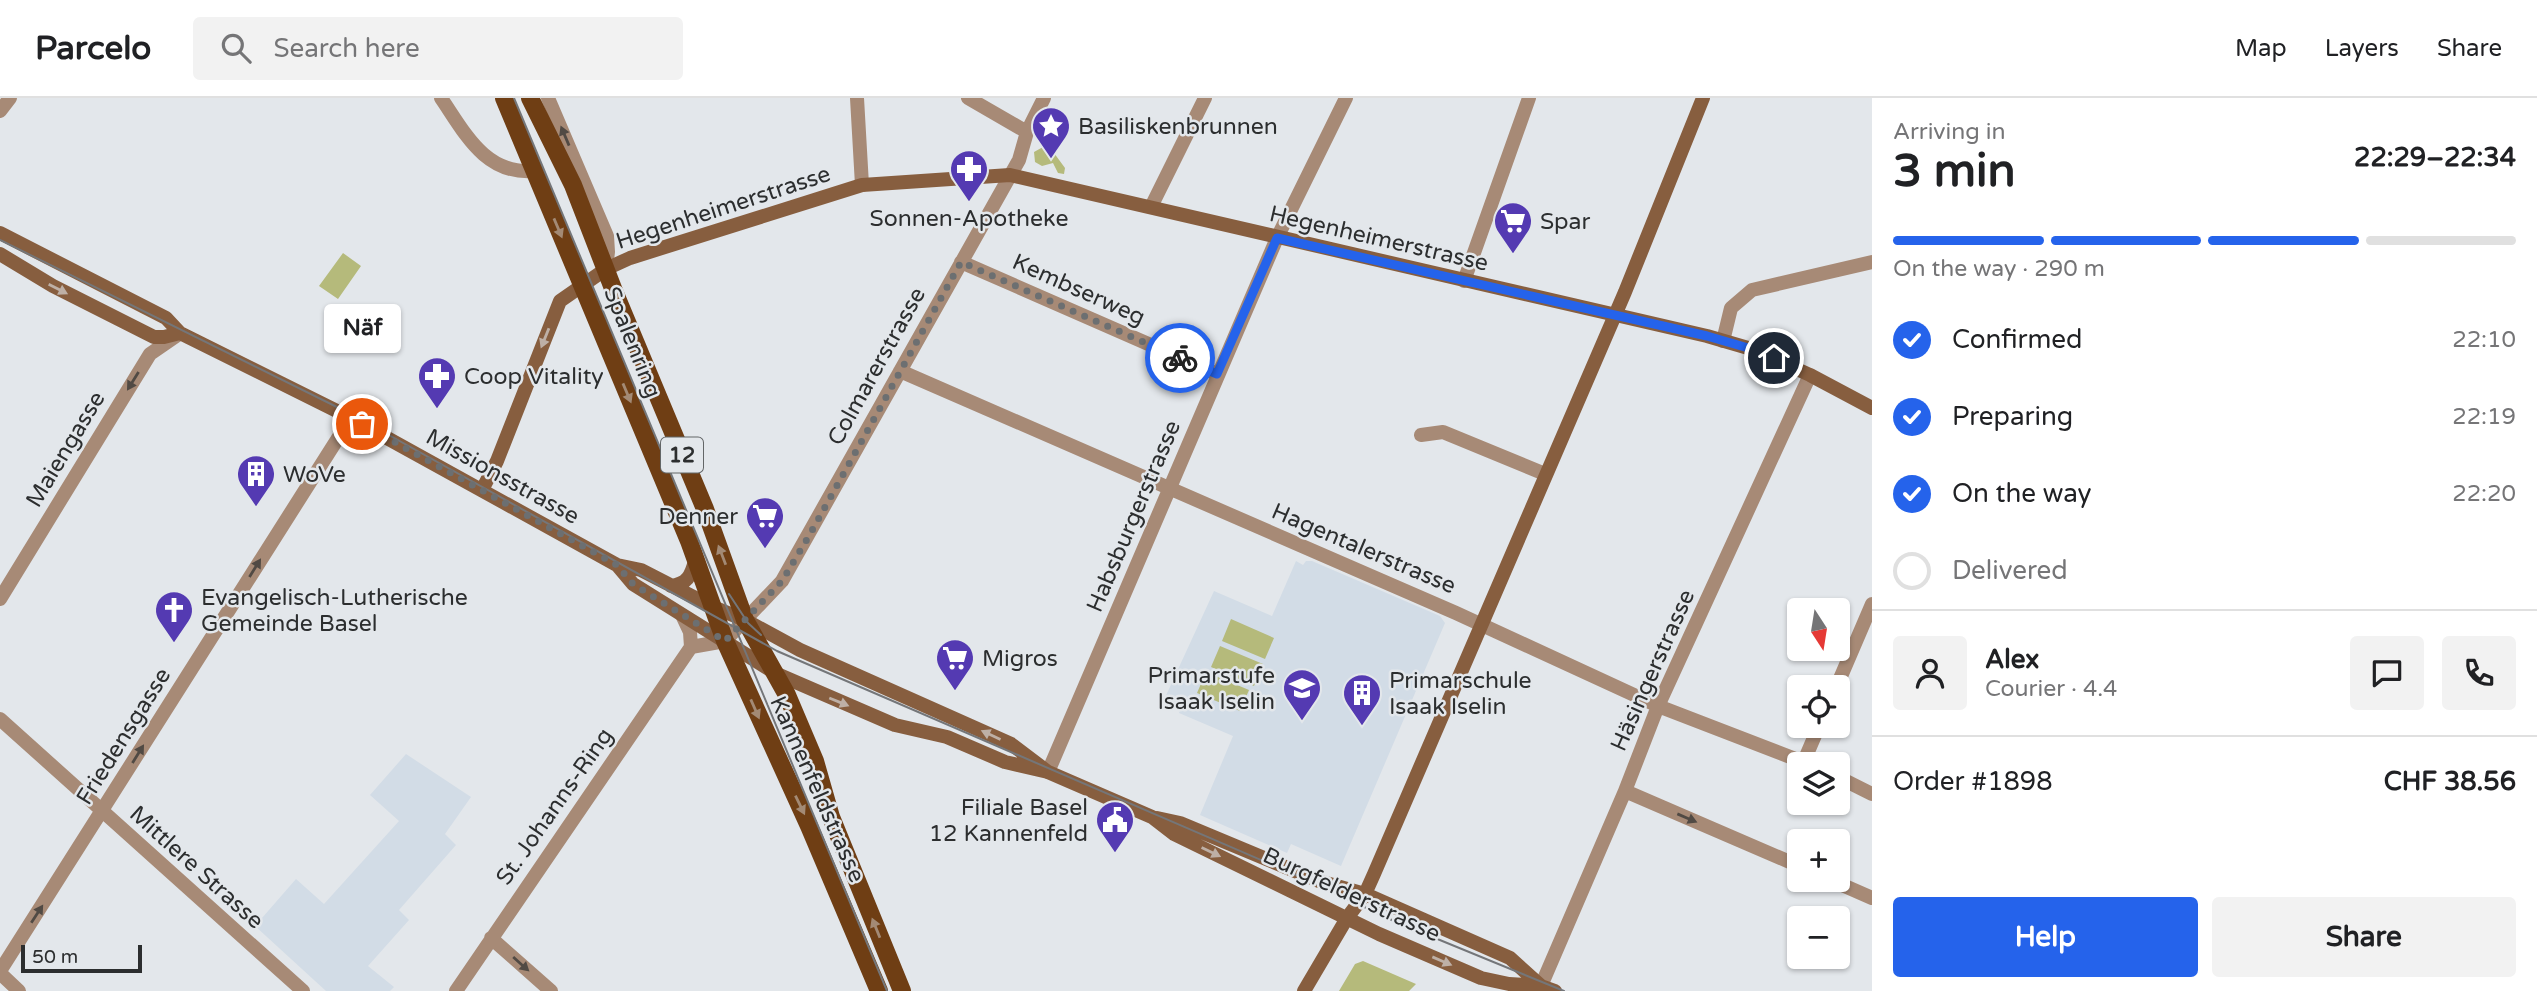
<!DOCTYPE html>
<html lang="en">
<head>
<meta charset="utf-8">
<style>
  :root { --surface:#fff; --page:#f2f2f2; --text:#202124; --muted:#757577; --line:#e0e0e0; --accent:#2563eb }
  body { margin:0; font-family:"Varela Round",sans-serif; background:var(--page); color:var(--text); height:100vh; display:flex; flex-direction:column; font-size:26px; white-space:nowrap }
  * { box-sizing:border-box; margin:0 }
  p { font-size:23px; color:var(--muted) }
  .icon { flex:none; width:38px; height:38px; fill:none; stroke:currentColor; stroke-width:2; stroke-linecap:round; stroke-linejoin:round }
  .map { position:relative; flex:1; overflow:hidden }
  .side { display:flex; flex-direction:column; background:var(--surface); width:665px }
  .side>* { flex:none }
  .needle { width:46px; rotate:168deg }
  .fabs { position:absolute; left:1787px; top:500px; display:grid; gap:14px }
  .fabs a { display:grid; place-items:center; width:63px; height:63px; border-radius:7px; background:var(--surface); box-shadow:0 2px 5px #0004; font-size:35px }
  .scale { position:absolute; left:21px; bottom:18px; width:121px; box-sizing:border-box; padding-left:7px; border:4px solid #2c2e2f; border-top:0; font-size:19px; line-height:24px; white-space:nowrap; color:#2c2e2f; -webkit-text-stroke:5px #e3e7eb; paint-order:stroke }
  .pin { position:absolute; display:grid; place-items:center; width:60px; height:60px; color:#fff; margin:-30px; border:4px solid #fff; border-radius:50%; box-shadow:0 2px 7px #0007 }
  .courier { position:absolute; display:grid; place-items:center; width:70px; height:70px; margin:-35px; border:5px solid #2563eb; border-radius:50%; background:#fff; color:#222; box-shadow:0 2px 9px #0007 }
  .bubble { position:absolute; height:49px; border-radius:7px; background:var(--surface); box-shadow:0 2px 5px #0004; font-size:23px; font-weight:700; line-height:49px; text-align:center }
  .overview em { font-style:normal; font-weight:700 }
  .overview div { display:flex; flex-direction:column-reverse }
  .overview { display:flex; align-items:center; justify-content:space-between; height:119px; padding:0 21px }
  h1 { font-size:46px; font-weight:700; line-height:52px }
  .bar { display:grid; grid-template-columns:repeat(4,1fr); gap:10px 7px; align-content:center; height:84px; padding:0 21px }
  .bar i { height:9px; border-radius:5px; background:var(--line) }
  .bar .active { background:var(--accent) }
  .bar p { grid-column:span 4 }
  .line { display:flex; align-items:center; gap:18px; padding:0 21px; border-top:2px solid var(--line) }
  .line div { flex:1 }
  .round { display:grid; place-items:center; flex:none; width:74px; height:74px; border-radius:7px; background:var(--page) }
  ol { padding:0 21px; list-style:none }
  li { display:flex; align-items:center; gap:21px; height:77px }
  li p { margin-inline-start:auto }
  li .icon { padding:7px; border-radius:50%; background:var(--accent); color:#fff; stroke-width:4 }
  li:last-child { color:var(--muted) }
  li i { width:38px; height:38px; border:4px solid var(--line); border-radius:50% }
  .action { display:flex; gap:14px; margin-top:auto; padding:14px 21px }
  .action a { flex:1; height:80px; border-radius:7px; background:var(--accent); color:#fff; font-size:28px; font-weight:700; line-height:80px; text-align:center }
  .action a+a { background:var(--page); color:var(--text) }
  header { display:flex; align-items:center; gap:42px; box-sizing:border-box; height:98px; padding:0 35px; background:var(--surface); border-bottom:2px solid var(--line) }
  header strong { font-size:33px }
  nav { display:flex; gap:38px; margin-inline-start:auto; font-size:24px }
  .search { width:490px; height:63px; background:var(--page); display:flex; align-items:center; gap:18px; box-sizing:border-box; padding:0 24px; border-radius:7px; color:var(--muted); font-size:26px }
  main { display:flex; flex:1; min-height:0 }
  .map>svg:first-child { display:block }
  .built { fill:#d2dce6 }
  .green { fill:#b5ba7b }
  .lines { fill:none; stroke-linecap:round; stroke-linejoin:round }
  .street { stroke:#a78a76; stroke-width:14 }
  .secondary { stroke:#875e3f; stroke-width:14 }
  .primary { stroke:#6f3e14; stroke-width:18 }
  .tram { stroke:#747679; stroke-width:2 }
  .oneway { fill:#514a44 }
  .oneway2 { fill:#a38a75 }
  .oneway3 { fill:#beb0a6 }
  .done { stroke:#6c6f71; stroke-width:7; stroke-dasharray:0 12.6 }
  .route { stroke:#2563eb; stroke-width:9 }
  .labels { text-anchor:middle; stroke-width:5; stroke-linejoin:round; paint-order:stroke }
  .shield { fill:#e3e7eb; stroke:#636667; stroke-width:2 }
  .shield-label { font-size:21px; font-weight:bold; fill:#2c2e2f }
  .poi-label { font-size:23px; fill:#2c2e2f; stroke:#e3e7eb; text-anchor:start }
  .street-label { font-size:23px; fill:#2c2e2f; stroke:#e3e7eb }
</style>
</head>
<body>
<header>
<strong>Parcelo</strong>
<div class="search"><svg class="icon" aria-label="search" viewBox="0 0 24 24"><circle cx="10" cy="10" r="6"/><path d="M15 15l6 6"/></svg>Search here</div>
<nav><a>Map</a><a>Layers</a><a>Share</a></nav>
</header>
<main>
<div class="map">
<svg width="1872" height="893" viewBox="0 0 1872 893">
  <rect width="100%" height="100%" fill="#e3e7eb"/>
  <!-- built -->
  <path class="built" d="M 1296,463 L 1303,467 L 1306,463 L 1312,463 L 1440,518 L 1445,525 L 1341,768 L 1291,746 L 1287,755 L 1200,717 L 1233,638 L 1179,615 L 1180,612 L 1163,604 L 1214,493 L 1272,518 Z
    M 406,656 L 471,699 L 445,736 L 456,747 L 399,812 L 409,822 L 368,868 L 394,889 L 390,893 L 326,893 L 255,828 L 296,781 L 324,806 L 399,723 L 370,697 Z"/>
  <!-- green -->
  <path class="green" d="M 1043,49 L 1054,55 L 1065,70 L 1064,76 L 1058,75 L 1053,65 L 1042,68 L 1035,64 L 1034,54 Z
    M 343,155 L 361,168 L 338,201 L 319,188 Z
    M 1231,521 L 1274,540 L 1265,561 L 1222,543 Z
    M 1220,548 L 1263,566 L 1254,588 L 1211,569 Z
    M 1206,574 L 1249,592 L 1240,613 L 1197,595 Z
    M 1363,863 L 1416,886 L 1409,893 L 1339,893 L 1355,866 Z"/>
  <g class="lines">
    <!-- street -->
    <path class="street" d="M 441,0 C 465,35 485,77 534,73
      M 548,0 L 607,138 L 608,154 L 606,170
      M 857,0 L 862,87
      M 968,0 L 1027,34
      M 0,13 L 10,0
      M 1151,109 L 1205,0
      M 961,164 L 1217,276
      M 1464,183 L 1529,0
      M 1723,243 L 1731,210 L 1752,192 L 1872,164
      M 900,273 L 1456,515 L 1658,608 L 1811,667
      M 1421,337 L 1443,334 L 1545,376
      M 0,501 L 150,256 L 179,236
      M 691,549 L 725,543 L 782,483 L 1019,62 L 1027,34 L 1044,0
      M 1836,590 L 1872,506
      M 0,621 L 303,893
      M 1804,663 L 1819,628
      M 1048,674 L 1277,140 L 1346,0
      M 1838,679 L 1872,696
      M 1625,693 L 1799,768
      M 1831,782 L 1872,800
      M 491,840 L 551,893
      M 0,873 L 340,337 L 349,319
      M 0,875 L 19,893
      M 1541,888 L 1625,693 L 1658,608 L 1810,277
      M 456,893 L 691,549 L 690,534 L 682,517"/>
    <!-- secondary -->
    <path class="secondary" d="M 0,135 L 166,220 L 180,235 L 349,319 L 617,467 L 641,472 L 713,509 L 745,522 L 800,552 L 1011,646 L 1048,674
      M 0,156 L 53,188 L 154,239 L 164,239 L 180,235
      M 482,392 L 497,363 L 560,203 L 606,171 L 630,160 L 862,87 L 1010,77 L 1707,238 L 1755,252 L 1810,277 L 1872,310
      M 617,467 L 633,486 L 777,576 L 895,627 L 947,639 L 1005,664 L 1048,674 L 1152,719 L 1174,736 L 1379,836 L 1481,880 L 1509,886 L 1541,888
      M 671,488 C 687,486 691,478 695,463
      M 1157,720 L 1180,725 L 1319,783 L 1365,796 L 1510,860 L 1541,888 L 1555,893
      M 1304,893 L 1347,820 L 1365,796 L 1374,776 L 1625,194 L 1703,0"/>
    <!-- primary -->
    <path class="primary" d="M 504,0 L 689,443 L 725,543 L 809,728 L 879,893
      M 530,0 L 573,87 L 614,193 L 705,411 L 745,522 L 787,597 L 815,663 L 831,719 L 902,893"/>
    <!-- tram -->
    <path class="tram" d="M 514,0 L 887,893
      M 0,142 L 351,316 L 777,553 L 1305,781 L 1396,824 L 1564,893
      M 729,496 L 748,525 L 761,537"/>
  </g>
  <!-- one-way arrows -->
  <defs><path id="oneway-solid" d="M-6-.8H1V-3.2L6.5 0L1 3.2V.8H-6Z" transform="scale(1.75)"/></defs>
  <g class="oneway">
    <use href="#oneway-solid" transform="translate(565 38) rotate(-113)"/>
    <use href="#oneway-solid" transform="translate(133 283) rotate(122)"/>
    <use href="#oneway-solid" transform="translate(255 470) rotate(-58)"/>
    <use href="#oneway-solid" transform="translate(138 656) rotate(-58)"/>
    <use href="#oneway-solid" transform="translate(1687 720) rotate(23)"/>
    <use href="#oneway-solid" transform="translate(37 816) rotate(-57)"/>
    <use href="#oneway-solid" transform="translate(521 866) rotate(42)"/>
  </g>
  <g class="oneway2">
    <use href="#oneway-solid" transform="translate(558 130) rotate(67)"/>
    <use href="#oneway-solid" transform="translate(627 295) rotate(67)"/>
    <use href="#oneway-solid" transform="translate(722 457) rotate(-111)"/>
    <use href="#oneway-solid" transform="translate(755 611) rotate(66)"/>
    <use href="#oneway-solid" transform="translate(800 707) rotate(64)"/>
    <use href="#oneway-solid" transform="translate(876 830) rotate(-112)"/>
  </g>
  <g class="oneway3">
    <use href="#oneway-solid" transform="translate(58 191) rotate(27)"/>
    <use href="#oneway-solid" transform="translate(545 240) rotate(112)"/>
    <use href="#oneway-solid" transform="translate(839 604) rotate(22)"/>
    <use href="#oneway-solid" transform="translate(991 637) rotate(-155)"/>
    <use href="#oneway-solid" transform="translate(1211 754) rotate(26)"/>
    <use href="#oneway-solid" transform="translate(1442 863) rotate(23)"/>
  </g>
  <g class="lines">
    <!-- done -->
    <path class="done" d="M 362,326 L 617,467 L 633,486 L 725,543 L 782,483 L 809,438 L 961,164 L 1180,260"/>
    <!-- route -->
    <path class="route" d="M 1180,260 L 1217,276 L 1277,140 L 1707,238 L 1755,252 L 1774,260"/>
  </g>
  <!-- icons -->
  <defs>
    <symbol id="sight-pin" viewBox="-11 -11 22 30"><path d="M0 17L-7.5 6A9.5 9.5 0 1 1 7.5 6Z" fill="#543ab2" stroke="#e3e7eb"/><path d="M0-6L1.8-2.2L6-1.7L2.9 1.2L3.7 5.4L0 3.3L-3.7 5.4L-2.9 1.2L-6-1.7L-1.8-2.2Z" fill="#fff"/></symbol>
    <symbol id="pharmacy-pin" viewBox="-11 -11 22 30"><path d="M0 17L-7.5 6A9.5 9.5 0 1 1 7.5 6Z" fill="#543ab2" stroke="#e3e7eb"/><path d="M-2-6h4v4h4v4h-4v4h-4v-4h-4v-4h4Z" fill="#fff"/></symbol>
    <symbol id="supermarket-pin" viewBox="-11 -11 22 30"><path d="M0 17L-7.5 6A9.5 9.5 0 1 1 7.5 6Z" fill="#543ab2" stroke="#e3e7eb"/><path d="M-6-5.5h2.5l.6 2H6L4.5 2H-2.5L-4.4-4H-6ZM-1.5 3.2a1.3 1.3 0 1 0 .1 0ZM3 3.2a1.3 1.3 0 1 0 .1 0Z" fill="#fff"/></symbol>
    <symbol id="building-pin" viewBox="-11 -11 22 30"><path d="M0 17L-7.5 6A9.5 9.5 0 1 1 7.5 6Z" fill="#543ab2" stroke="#e3e7eb"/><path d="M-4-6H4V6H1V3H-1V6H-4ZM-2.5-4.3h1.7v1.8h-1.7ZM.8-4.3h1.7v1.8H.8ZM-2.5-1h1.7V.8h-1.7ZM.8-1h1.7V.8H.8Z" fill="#fff"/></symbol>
    <symbol id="church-pin" viewBox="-11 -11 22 30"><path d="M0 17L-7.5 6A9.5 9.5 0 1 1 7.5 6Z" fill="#543ab2" stroke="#e3e7eb"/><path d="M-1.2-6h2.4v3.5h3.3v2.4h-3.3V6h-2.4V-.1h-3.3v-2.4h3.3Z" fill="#fff"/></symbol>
    <symbol id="school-pin" viewBox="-11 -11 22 30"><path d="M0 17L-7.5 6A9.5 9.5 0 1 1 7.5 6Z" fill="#543ab2" stroke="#e3e7eb"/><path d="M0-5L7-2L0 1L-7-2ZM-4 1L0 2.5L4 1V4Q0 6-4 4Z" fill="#fff"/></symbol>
    <symbol id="civic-pin" viewBox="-11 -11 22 30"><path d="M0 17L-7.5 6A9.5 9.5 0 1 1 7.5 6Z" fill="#543ab2" stroke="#e3e7eb"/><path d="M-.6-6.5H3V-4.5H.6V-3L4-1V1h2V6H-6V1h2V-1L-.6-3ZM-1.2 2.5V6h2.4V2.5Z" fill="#fff"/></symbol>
  </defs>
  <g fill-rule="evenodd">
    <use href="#sight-pin" x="1029" y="6" width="44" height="60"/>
    <use href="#pharmacy-pin" x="947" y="49" width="44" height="60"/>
    <use href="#supermarket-pin" x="1491" y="101" width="44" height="60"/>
    <use href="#pharmacy-pin" x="415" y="256" width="44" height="60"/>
    <use href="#building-pin" x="234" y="354" width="44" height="60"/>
    <use href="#supermarket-pin" x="743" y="396" width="44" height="60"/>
    <use href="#church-pin" x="152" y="490" width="44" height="60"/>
    <use href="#supermarket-pin" x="933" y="538" width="44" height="60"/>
    <use href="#school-pin" x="1280" y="568" width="44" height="60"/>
    <use href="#building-pin" x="1340" y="573" width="44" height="60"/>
    <use href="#civic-pin" x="1093" y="700" width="44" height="60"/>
  </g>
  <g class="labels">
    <!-- shield labels -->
    <rect class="shield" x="661" y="339.5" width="42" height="35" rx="5"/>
    <g class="shield-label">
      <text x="682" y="364">12</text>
    </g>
    <!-- poi labels -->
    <g class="poi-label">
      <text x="1078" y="36">Basiliskenbrunnen</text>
      <text x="969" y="128" text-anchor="middle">Sonnen-Apotheke</text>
      <text x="1540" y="131">Spar</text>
      <text x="464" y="286">Coop Vitality</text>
      <text x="283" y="384">WoVe</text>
      <text x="738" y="426" text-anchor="end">Denner</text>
      <text x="201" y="507">Evangelisch-Lutherische<tspan x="201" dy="26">Gemeinde Basel</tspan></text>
      <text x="982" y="568">Migros</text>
      <text x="1275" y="585" text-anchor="end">Primarstufe<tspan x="1275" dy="26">Isaak Iselin</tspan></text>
      <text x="1389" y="590">Primarschule<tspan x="1389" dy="26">Isaak Iselin</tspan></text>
      <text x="1088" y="717" text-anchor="end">Filiale Basel<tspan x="1088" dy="26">12 Kannenfeld</tspan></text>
    </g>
    <!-- street labels -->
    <g class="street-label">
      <text transform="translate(723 109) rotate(-18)" y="8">Hegenheimerstrasse</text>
      <text transform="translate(1379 140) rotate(13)" y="8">Hegenheimerstrasse</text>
      <text transform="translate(1079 191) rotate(24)" y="8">Kembserweg</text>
      <text transform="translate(633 244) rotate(68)" y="8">Spalenring</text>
      <text transform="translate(876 268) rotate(-61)" y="8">Colmarerstrasse</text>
      <text transform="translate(65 351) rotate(-59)" y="8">Maiengasse</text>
      <text transform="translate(503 378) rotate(29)" y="8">Missionsstrasse</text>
      <text transform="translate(1133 418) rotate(-67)" y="8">Habsburgerstrasse</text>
      <text transform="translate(1364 450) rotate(23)" y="8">Hagentalerstrasse</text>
      <text transform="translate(1652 572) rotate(-66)" y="8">Häsingerstrasse</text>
      <text transform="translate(123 638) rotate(-58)" y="8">Friedensgasse</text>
      <text transform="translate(818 691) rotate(66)" y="8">Kannenfeldstrasse</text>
      <text transform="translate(554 708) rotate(-55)" y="8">St. Johanns-Ring</text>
      <text transform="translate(197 769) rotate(42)" y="8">Mittlere Strasse</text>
      <text transform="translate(1352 796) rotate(25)" y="8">Burgfelderstrasse</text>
    </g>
  </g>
</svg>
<div class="fabs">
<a><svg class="needle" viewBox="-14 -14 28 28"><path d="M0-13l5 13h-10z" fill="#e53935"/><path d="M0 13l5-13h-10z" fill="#757577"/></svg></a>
<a><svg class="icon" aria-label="locate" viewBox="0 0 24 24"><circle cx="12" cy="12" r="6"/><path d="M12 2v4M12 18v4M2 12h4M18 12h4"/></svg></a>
<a><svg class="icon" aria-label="layers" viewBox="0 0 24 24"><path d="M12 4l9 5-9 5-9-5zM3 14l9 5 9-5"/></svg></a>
<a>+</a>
<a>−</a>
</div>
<div class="scale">50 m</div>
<div class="pin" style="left:362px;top:326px;background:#ea580c"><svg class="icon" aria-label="bag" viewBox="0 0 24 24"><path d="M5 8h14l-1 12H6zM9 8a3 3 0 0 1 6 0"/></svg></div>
<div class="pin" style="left:1774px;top:260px;background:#1f2937"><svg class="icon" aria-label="home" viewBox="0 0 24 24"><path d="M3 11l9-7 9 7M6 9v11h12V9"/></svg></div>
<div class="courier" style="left:1180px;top:260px"><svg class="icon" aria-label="bike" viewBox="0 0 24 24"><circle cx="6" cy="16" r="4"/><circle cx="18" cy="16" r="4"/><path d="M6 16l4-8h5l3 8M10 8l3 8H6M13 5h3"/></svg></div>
<div class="bubble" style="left:324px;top:206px;width:77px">Näf</div>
</div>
<section class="side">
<div class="overview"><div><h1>3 min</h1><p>Arriving in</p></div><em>22:29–22:34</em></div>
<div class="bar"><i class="active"></i><i class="active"></i><i class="active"></i><i></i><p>On the way · 290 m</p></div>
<ol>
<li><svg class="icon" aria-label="check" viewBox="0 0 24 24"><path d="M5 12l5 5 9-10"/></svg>Confirmed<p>22:10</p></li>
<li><svg class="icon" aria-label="check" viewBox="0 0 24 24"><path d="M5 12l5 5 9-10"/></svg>Preparing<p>22:19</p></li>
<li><svg class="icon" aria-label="check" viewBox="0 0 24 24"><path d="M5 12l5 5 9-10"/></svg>On the way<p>22:20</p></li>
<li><i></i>Delivered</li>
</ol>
<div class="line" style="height:126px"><a class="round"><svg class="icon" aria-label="person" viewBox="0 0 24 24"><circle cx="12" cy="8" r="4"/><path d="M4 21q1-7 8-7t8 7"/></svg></a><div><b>Alex</b><p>Courier · 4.4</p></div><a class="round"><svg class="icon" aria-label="chat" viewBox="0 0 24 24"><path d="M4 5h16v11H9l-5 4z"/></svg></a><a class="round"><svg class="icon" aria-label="phone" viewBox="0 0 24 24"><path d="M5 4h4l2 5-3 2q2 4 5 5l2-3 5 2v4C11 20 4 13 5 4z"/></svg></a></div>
<div class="line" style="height:91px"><div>Order #1898</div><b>CHF 38.56</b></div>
<div class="action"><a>Help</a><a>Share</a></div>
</section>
</main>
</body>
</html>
